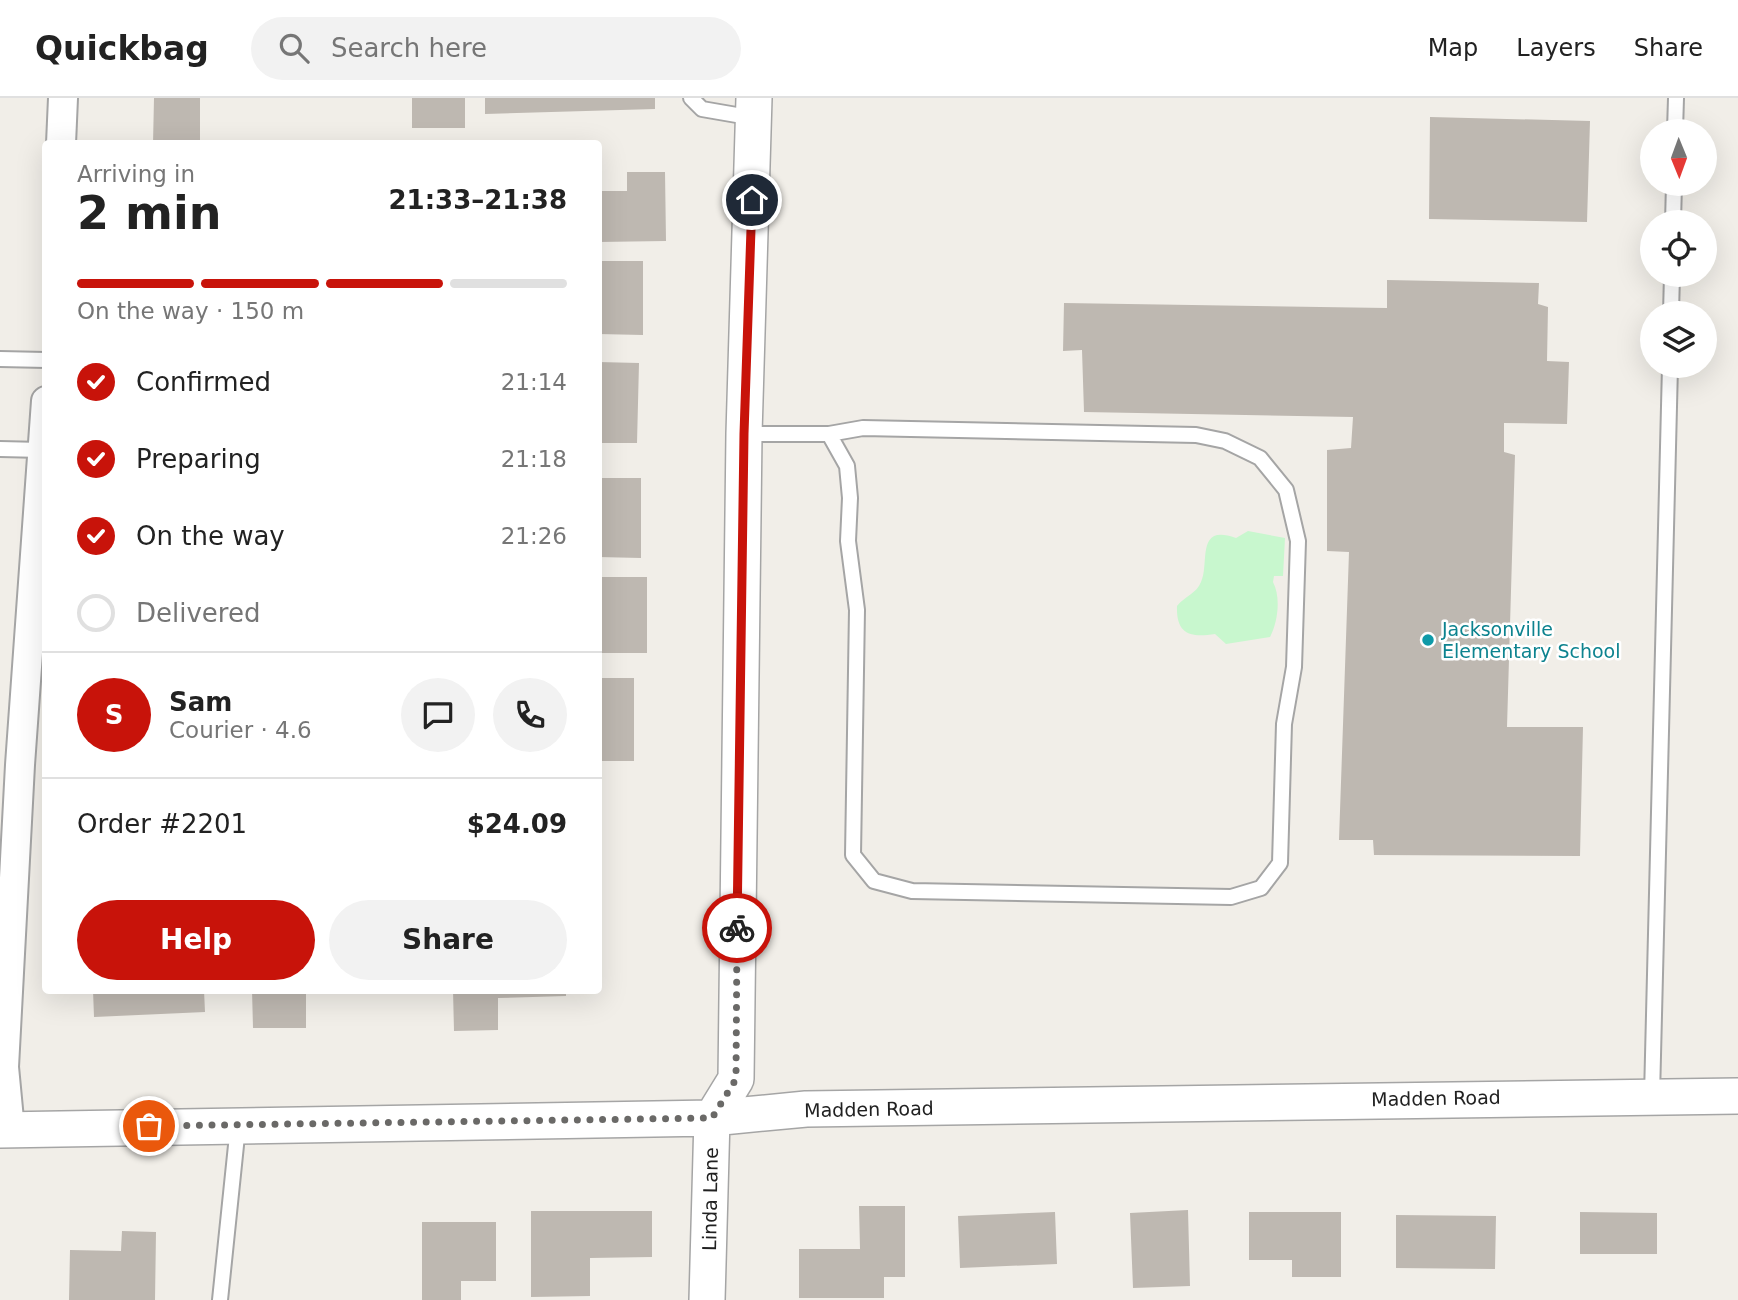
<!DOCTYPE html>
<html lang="en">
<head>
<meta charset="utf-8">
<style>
  :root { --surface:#fff; --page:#f2f2f2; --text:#222; --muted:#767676; --line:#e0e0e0; --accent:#c8130a }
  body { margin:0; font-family:"DejaVu Sans",sans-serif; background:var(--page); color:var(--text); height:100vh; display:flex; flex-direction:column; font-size:26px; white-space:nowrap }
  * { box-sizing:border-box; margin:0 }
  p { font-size:23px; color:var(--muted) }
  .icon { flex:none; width:38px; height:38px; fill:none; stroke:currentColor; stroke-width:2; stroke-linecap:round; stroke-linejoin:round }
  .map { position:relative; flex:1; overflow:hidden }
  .drawer { position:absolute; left:42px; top:42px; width:560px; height:854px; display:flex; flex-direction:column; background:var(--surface); border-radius:7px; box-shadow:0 7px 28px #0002 }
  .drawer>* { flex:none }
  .needle { width:46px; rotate:179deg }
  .controls { position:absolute; left:1640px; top:21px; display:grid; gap:14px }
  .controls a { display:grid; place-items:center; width:77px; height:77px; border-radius:50%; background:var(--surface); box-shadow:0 7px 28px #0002; font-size:35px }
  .pin { position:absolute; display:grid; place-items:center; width:60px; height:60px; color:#fff; margin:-30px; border:4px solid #fff; border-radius:50%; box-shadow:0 2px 7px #0007 }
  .courier { position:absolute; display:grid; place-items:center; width:70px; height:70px; margin:-35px; border:5px solid #c8130a; border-radius:50%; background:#fff; color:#222; box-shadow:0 2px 9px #0007 }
  .overview em { font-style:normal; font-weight:700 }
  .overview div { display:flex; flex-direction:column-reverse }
  .overview { display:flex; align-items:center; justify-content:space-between; height:119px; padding:0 35px }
  h1 { font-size:46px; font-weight:700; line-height:52px }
  .bar { display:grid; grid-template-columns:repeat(4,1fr); gap:10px 7px; align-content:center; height:84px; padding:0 35px }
  .bar i { height:9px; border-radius:5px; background:var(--line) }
  .bar .on { background:var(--accent) }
  .bar p { grid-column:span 4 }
  .line { display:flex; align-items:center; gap:18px; padding:0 35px; border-top:2px solid var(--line) }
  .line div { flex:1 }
  .round { display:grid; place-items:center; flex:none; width:74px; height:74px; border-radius:37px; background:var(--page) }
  ol { padding:0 35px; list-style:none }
  li { display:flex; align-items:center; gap:21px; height:77px }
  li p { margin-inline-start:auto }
  li .icon { padding:7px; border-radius:50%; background:var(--accent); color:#fff; stroke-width:4 }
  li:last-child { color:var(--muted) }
  li i { width:38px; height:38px; border:4px solid var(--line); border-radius:50% }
  .cta { display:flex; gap:14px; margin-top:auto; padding:14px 35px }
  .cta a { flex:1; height:80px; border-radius:42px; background:var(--accent); color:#fff; font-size:28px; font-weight:700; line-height:80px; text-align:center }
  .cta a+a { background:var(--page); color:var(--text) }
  header { display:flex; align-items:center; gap:42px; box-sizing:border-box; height:98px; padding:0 35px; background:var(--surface); border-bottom:2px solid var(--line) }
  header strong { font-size:33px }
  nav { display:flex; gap:38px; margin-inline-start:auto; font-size:24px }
  .search { width:490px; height:63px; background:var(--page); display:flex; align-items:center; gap:18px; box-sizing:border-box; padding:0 24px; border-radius:38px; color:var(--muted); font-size:26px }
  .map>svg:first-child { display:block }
  .park { fill:#c8f7ce }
  .building { fill:#beb8b1 }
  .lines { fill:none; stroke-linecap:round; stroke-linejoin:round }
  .service-casing { stroke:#a5a5a5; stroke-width:18 }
  .minor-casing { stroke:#a5a5a5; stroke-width:32 }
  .tertiary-casing { stroke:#a5a5a5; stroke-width:38 }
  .service { stroke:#fff; stroke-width:14 }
  .minor { stroke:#fff; stroke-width:28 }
  .tertiary { stroke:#fff; stroke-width:35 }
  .done { stroke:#6a6967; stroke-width:7; stroke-dasharray:0 12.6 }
  .route { stroke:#c8130a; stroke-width:9 }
  .culture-dot { fill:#0f9aa8; stroke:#fff; stroke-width:2.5 }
  .labels { text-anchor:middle; stroke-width:5; stroke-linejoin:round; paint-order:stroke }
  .culture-label { font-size:19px; fill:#0d838f; stroke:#fff; text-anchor:start }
  .street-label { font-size:19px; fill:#212121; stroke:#fff }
</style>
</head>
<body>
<header>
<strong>Quickbag</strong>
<div class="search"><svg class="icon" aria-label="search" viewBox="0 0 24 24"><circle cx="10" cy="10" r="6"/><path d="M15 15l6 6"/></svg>Search here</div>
<nav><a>Map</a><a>Layers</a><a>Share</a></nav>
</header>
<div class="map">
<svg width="1738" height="1202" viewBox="0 0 1738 1202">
  <rect width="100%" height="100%" fill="#f1eee8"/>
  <!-- park -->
  <path class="park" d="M 1248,433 L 1285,440 L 1283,478 L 1274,478 L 1273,484 C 1281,499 1278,524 1270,539 L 1226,546 L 1215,536 C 1190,540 1176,536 1177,508 C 1184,499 1197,495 1201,484 C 1210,465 1195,425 1236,440 Z"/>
  <!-- building -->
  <path class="building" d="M 154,0 L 200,0 L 200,46 L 153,46 Z
    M 412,0 L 465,0 L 465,30 L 412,30 Z
    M 485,0 L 655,0 L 655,11 L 485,16 Z
    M 1430,19 L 1590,23 L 1587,124 L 1429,121 Z
    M 627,74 L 665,74 L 666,143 L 598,144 L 598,93 L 627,93 Z
    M 598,163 L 643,163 L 643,237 L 598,236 Z
    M 1387,182 L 1539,185 L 1538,206 L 1548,209 L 1547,263 L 1569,264 L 1567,326 L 1504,325 L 1504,354 L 1515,357 L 1507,629 L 1583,629 L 1580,758 L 1374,757 L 1373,742 L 1339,742 L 1349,454 L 1327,453 L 1327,352 L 1351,350 L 1353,319 L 1084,314 L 1082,252 L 1063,253 L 1064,205 L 1387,210 Z
    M 598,264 L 639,265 L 637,345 L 598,345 Z
    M 598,380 L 641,380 L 641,460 L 598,459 Z
    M 598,479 L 647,479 L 647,555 L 598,555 Z
    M 598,580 L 634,580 L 634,663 L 598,663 Z
    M 93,892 L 204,892 L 205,914 L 94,919 Z
    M 252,892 L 306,892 L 306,930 L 253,930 Z
    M 453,892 L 566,892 L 566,898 L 498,900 L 498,932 L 454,933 Z
    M 859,1108 L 905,1108 L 905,1179 L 884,1179 L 884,1200 L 799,1200 L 799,1151 L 860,1151 Z
    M 1188,1112 L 1190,1188 L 1133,1190 L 1130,1115 Z
    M 531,1113 L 652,1113 L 652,1159 L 590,1160 L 590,1198 L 531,1199 Z
    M 1055,1114 L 1057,1166 L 960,1170 L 958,1118 Z
    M 1249,1114 L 1341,1114 L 1341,1179 L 1292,1179 L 1292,1162 L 1249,1162 Z
    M 1580,1114 L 1657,1115 L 1657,1156 L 1580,1156 Z
    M 1396,1117 L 1496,1118 L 1495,1171 L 1396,1170 Z
    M 422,1124 L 496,1124 L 496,1183 L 461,1183 L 461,1202 L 422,1202 Z
    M 122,1133 L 156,1134 L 155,1202 L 69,1202 L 70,1152 L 121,1153 Z"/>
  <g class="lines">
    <defs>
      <path id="service" d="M 691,0 L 702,11 L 754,20
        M 1675,33 L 1676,0
        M 1673,124 L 1674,86
        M 1671,215 L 1672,177
        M 0,261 L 46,262
        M 744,336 L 829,336 L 863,330 L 1196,337 L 1225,343 L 1260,360 L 1286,392 L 1298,443 L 1294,569 L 1284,626 L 1280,765 L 1261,790 L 1231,799 L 912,793 L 874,783 L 853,757 L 857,512 L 848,443 L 850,400 L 847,368 L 829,336
        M 0,351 L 42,352
        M 1652,998 L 1670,268
        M 220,1202 L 238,1028"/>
      <path id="minor" d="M 61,46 L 63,0
        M 10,1032 L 4,969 L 20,667 L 46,303"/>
      <path id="tertiary" d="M 0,1032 L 712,1020 L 806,1011 L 1738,998
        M 707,1202 L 712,1020 L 736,981 L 744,336 L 754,0"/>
    </defs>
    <!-- service casing -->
    <use href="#service" class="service-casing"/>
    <!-- minor casing -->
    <use href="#minor" class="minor-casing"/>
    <!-- tertiary casing -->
    <use href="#tertiary" class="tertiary-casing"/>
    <!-- service -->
    <use href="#service" class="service"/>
    <!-- minor -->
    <use href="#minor" class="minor"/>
    <!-- tertiary -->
    <use href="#tertiary" class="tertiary"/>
  </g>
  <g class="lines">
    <!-- done -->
    <path class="done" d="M 149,1028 L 712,1020 L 736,981 L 737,830"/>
    <!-- route -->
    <path class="route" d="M 737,830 L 744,336 L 752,102"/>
  </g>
  <!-- markers -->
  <circle class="culture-dot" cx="1428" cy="542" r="7"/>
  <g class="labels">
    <!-- culture labels -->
    <g class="culture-label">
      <text x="1442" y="538">Jacksonville<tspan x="1442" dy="22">Elementary School</tspan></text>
    </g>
    <!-- street labels -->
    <g class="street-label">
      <text transform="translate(1436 1000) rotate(-1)" y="7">Madden Road</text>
      <text transform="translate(869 1011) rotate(-1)" y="7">Madden Road</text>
      <text transform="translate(710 1101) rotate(-89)" y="7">Linda Lane</text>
    </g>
  </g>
</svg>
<div class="controls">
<a><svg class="needle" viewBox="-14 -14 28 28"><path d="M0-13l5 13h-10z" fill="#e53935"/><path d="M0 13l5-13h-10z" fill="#767676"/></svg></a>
<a><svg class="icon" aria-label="locate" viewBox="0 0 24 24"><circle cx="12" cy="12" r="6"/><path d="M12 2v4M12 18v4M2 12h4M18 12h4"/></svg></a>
<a><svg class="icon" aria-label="layers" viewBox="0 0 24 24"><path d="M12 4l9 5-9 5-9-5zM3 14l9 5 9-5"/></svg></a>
</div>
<div class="pin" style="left:149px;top:1028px;background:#ea580c"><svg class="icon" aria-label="bag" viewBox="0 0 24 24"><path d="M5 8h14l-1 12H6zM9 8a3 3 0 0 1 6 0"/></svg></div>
<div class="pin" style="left:752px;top:102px;background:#1f2937"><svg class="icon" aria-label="home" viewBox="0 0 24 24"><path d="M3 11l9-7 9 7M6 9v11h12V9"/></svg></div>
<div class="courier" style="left:737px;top:830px"><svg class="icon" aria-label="bike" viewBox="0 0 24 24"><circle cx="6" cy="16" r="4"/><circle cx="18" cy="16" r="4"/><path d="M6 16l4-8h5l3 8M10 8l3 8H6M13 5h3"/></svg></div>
<section class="drawer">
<div class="overview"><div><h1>2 min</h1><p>Arriving in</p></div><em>21:33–21:38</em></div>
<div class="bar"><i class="on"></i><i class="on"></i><i class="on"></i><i></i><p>On the way · 150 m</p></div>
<ol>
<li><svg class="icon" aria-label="check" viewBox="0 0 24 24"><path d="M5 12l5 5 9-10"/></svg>Confirmed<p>21:14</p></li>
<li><svg class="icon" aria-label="check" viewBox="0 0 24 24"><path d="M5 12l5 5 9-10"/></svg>Preparing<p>21:18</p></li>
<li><svg class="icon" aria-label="check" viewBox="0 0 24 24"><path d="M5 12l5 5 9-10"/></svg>On the way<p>21:26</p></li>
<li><i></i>Delivered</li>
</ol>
<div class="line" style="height:126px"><b class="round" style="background:var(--accent);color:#fff">S</b><div><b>Sam</b><p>Courier · 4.6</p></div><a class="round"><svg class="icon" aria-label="chat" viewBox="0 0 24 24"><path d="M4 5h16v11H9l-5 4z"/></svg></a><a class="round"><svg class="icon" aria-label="phone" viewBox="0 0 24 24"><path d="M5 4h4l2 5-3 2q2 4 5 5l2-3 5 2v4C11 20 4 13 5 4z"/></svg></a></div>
<div class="line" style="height:91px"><div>Order #2201</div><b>$24.09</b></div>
<div class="cta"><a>Help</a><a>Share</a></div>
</section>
</div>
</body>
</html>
